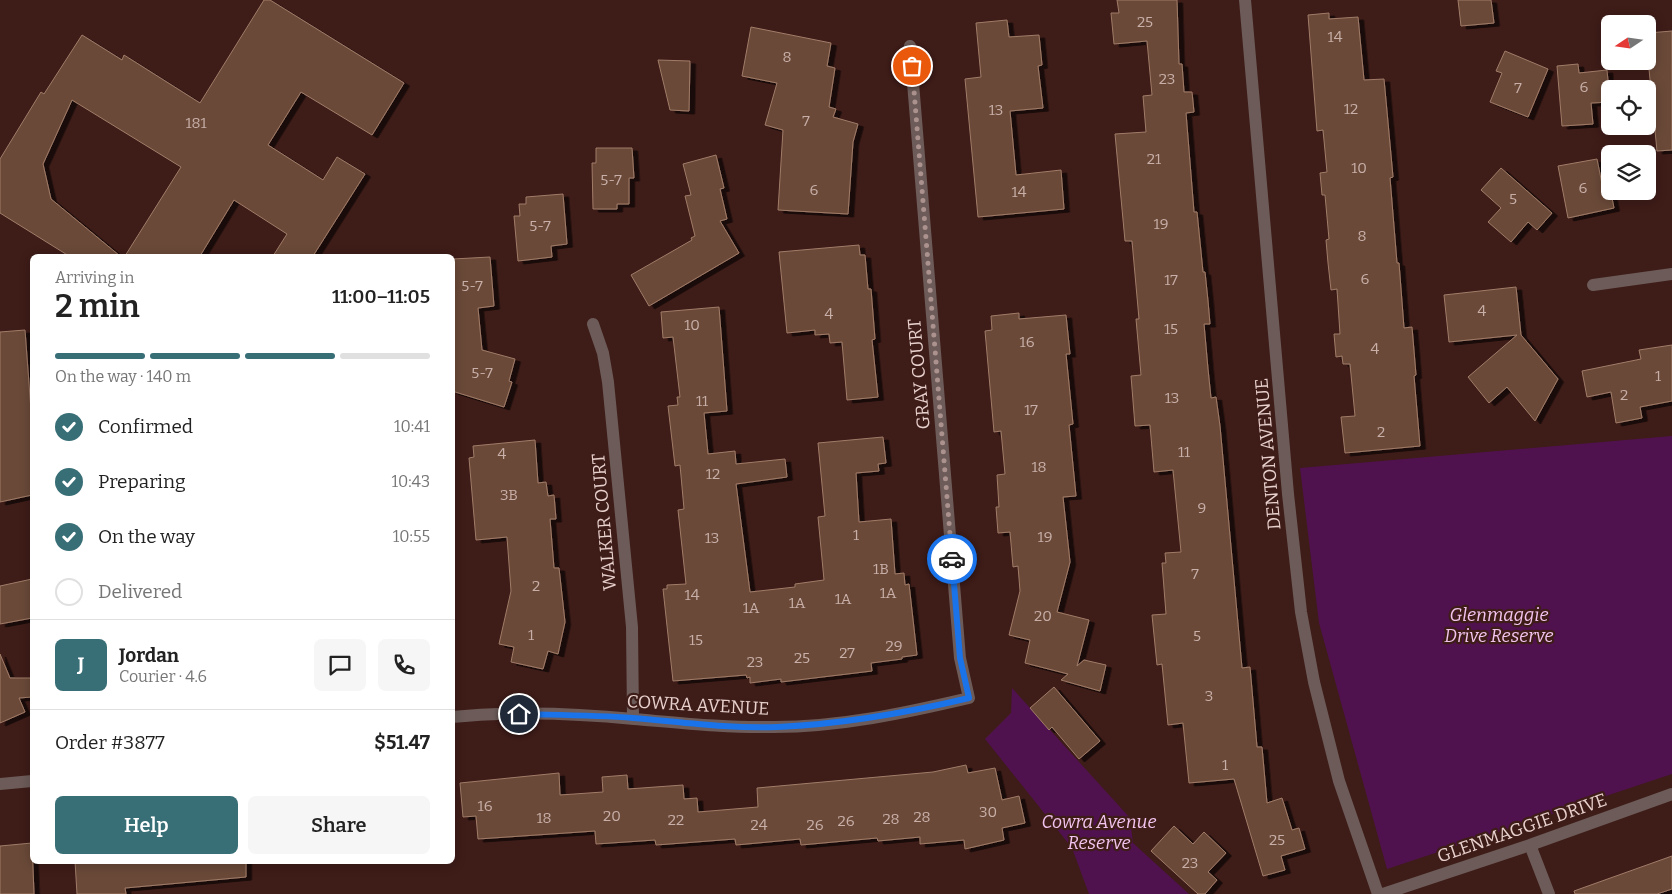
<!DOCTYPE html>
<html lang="en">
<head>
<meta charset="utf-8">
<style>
  :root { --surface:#fff; --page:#f6f6f6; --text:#222; --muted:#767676; --line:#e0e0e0; --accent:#386e76 }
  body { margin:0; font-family:Bitter,serif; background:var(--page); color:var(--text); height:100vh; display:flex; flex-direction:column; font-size:19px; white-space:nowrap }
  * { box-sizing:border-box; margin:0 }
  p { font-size:16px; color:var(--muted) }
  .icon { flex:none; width:28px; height:28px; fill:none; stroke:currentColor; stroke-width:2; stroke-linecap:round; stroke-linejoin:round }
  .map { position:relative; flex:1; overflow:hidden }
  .side { position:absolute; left:30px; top:254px; width:425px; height:610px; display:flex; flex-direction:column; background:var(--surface); border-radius:8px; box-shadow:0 2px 12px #0003 }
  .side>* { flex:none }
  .needle { width:32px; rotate:257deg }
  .controls { position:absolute; left:1601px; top:15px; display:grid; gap:10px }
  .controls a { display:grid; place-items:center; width:55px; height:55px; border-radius:8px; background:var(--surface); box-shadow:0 2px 12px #0003; font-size:25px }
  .pin { position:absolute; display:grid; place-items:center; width:42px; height:42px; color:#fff; margin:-21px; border:2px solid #fff; border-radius:50%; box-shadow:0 1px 5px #0007 }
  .courier { position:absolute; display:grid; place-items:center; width:50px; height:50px; margin:-25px; border:4px solid #1a73e8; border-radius:50%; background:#fff; color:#222; box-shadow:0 1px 6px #0007 }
  .headline em { font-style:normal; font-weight:600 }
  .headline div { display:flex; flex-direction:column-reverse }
  .headline { display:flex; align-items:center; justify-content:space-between; height:85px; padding:0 25px }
  h1 { font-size:32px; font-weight:600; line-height:38px }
  .bar { display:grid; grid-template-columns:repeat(4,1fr); gap:8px 5px; align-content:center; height:60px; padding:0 25px }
  .bar i { height:6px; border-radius:4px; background:var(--line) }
  .bar .active { background:var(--accent) }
  .bar p { grid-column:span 4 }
  .line { display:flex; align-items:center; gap:12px; padding:0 25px; border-top:1px solid var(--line) }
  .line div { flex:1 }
  .round { display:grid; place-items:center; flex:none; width:52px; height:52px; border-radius:8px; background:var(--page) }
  ol { padding:0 25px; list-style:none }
  li { display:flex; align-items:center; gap:15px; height:55px }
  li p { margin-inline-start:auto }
  li .icon { padding:5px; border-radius:50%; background:var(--accent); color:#fff; stroke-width:4 }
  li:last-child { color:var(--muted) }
  li i { width:28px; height:28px; border:2px solid var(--line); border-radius:50% }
  .action { display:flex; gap:10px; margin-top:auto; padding:10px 25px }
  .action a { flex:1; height:58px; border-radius:8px; background:var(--accent); color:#fff; font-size:20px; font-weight:600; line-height:58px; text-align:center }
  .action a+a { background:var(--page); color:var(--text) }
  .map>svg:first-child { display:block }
  .green { fill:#50124e }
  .building { fill:#6a4937; stroke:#a07c69; filter:url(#shadow) }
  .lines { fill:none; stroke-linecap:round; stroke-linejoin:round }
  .minor { stroke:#6c5b58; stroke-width:12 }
  .done { stroke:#ac928e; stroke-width:5; stroke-dasharray:0 9 }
  .route { stroke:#1a73e8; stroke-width:6 }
  .labels { text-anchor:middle; stroke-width:4.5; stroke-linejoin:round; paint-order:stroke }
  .number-label { font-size:15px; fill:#c8afa8 }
  .street-label { font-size:18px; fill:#e8d1cd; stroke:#3e1c18 }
  .park-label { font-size:18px; font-style:italic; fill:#f3c4ef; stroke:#3e1c18 }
</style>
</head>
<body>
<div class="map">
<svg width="1672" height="894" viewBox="0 0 1672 894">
  <defs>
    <filter id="shadow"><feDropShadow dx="5.5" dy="3" stdDeviation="0" flood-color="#0009"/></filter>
  </defs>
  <rect width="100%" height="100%" fill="#3e1c18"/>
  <!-- green -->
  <path class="green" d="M 1672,436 L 1672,774 L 1387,869 L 1319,623 L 1300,468 Z
    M 1012,688 L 1130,818 L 1133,843 L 1189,894 L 1089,894 L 1072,848 L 985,739 L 1011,713 Z"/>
  <!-- building -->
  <path class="building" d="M 264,0 L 270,0 L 404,83 L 372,135 L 301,92 L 268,145 L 323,180 L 337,157 L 365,174 L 313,256 L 273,256 L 287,234 L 234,200 L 200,256 L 125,256 L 181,167 L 72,100 L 43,164 L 51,199 L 120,256 L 69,256 L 0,213 L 0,159 L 41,92 L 44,94 L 82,35 L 122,60 L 124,55 L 200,103 Z
    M 1117,0 L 1177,0 L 1179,64 L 1182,64 L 1184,92 L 1192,92 L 1194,112 L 1186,113 L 1194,212 L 1197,212 L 1203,272 L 1205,272 L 1208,301 L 1210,324 L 1204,324 L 1208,369 L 1211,398 L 1216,397 L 1220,426 L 1242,668 L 1250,667 L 1257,747 L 1262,747 L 1267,803 L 1282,798 L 1292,830 L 1299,828 L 1305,849 L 1281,856 L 1285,870 L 1263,876 L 1234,779 L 1189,783 L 1183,723 L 1168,725 L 1162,664 L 1157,665 L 1152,615 L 1166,614 L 1162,563 L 1166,563 L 1165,553 L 1181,552 L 1173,470 L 1154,472 L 1150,425 L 1135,426 L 1131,376 L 1141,375 L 1136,319 L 1139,319 L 1132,241 L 1125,241 L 1115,134 L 1146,132 L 1143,96 L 1152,95 L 1147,41 L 1114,44 L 1111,13 L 1119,13 Z
    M 1458,0 L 1491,0 L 1494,23 L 1461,26 Z
    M 1329,13 L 1329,19 L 1358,17 L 1364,80 L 1384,79 L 1393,177 L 1390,178 L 1397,263 L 1399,263 L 1404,328 L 1412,327 L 1416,375 L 1414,376 L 1420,446 L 1345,453 L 1341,417 L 1355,416 L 1350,364 L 1343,364 L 1342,356 L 1336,357 L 1334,334 L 1340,334 L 1337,289 L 1331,290 L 1328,263 L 1326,240 L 1329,239 L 1325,195 L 1322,195 L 1320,173 L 1327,172 L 1323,130 L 1317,131 L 1308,15 Z
    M 1007,20 L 1009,37 L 1039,35 L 1042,65 L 1038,66 L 1043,108 L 1010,111 L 1016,175 L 1061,170 L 1064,209 L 978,217 L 965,79 L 981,77 L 976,23 Z
    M 751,27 L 831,43 L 827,66 L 835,68 L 829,107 L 836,109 L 833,117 L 858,124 L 853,142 L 848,214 L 778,210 L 783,130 L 765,125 L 777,83 L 742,76 Z
    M 1672,31 L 1672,150 L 1657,151 L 1648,59 L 1648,33 Z
    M 1505,51 L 1548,69 L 1528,117 L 1490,102 L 1502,73 L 1496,71 Z
    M 658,60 L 690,61 L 689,111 L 670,110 Z
    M 1578,64 L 1579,73 L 1607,70 L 1610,102 L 1591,103 L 1593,124 L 1562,126 L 1557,66 Z
    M 596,148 L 632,148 L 634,178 L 629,178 L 629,204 L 617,204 L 617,209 L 593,209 L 592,163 L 596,163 Z
    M 716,155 L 724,188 L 720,189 L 727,219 L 720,221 L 739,253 L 649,306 L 631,275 L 692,240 L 691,238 L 695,236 L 685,196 L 691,195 L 683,164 Z
    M 1597,159 L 1603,189 L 1610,188 L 1614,208 L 1568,218 L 1558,166 Z
    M 1501,168 L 1552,213 L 1537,230 L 1528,222 L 1511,242 L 1488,222 L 1501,208 L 1481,190 Z
    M 563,194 L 567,244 L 551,246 L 552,257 L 518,261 L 514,216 L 520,216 L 519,204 L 526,204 L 526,197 Z
    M 859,245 L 860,255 L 865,255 L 868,289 L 871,289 L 875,339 L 872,340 L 878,397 L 847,400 L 842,342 L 830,343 L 829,334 L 815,335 L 815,330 L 787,333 L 779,252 Z
    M 490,257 L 494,306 L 478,308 L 482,350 L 515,359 L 509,381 L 512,382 L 504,407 L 452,391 L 453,259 Z
    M 1516,287 L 1521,335 L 1558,379 L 1535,421 L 1507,387 L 1489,403 L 1468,377 L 1517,335 L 1449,342 L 1444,295 Z
    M 719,307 L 727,411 L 704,413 L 708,454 L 735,451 L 736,464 L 785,459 L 787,477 L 736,484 L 750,592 L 795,587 L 795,584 L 824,580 L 818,517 L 825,516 L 818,443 L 883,437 L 886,463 L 878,464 L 879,471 L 856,473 L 859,522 L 891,519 L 895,574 L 904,573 L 905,585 L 909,584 L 917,655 L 902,657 L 902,659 L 871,663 L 872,671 L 781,682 L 781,679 L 750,683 L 750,677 L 747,678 L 746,675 L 673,681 L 663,589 L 667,589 L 667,585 L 686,584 L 678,510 L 684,509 L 680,465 L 675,466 L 668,406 L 678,405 L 677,397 L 680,397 L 673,337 L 663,338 L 661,312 Z
    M 1019,313 L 1019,319 L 1066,315 L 1070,354 L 1066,354 L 1073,424 L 1069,425 L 1076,496 L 1063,497 L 1070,562 L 1057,612 L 1089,620 L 1077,666 L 1084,660 L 1106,665 L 1100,691 L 1061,680 L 1068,674 L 1025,663 L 1030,640 L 1009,635 L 1020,591 L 1018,566 L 1013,567 L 1010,532 L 998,533 L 996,507 L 999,507 L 997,475 L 1005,474 L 1001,431 L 994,432 L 985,331 L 992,330 L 991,316 Z
    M 25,330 L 32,424 L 32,495 L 0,502 L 0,332 Z
    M 1672,345 L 1672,401 L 1640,407 L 1642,418 L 1616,423 L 1611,392 L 1587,397 L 1582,371 L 1641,359 L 1639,350 Z
    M 535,440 L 538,483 L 546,482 L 548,496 L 554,495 L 556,519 L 550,519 L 554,568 L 559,568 L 565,622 L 558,654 L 548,651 L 543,669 L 511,662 L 514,647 L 499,644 L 511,591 L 507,537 L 476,540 L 469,458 L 474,457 L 473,446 Z
    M 32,579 L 32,618 L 0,624 L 0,586 Z
    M 0,654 L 10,678 L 32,678 L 32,697 L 19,698 L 25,712 L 0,723 Z
    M 1054,687 L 1100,741 L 1079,759 L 1052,727 L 1049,730 L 1030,708 Z
    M 966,765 L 968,773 L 995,768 L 1002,800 L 1019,796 L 1025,823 L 1002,828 L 1004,840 L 965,849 L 964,840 L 920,844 L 920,837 L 878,841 L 877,838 L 801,845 L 800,839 L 736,845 L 735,839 L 656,845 L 655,840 L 596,844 L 595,831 L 478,839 L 476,816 L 463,817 L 460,783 L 559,773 L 560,795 L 603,792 L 602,777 L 627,775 L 628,789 L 683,785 L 684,799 L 697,798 L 698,812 L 758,807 L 757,788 L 933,772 Z
    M 1174,826 L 1193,844 L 1204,832 L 1226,853 L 1208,872 L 1217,880 L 1205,894 L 1198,894 L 1151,851 Z
    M 32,843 L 34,894 L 0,894 L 0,846 Z
    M 1672,856 L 1672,889 L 1657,894 L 1575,894 L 1574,891 Z
    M 75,861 L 246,861 L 246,877 L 125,888 L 126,894 L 77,894 Z"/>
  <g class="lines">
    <!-- minor -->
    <path class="minor" d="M 1245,0 L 1288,494 L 1301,612 L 1314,682 L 1339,781 L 1378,894
      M 1593,285 L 1672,274
      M 593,324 L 603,353 L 608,382 L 632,627 L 633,718
      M 452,717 C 513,711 574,713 634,719 C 681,723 727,728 774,727 C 840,727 905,713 969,698 L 960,658 L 910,46
      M 0,784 L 32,781
      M 1530,845 L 1549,894
      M 1383,894 L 1530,845 L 1672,794"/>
  </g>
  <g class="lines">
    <!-- done -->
    <path class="done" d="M 912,66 L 952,559"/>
    <!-- route -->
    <path class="route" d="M 519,714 C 557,715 595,715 633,718 C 681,722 729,729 778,727 C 843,724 906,713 969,698 L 960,658 L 952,559"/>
  </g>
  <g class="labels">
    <!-- number labels -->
    <g class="number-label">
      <text x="1145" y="27">25</text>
      <text x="1335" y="42">14</text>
      <text x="787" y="62">8</text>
      <text x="1167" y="84">23</text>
      <text x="1584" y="92">6</text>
      <text x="1518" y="93">7</text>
      <text x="1351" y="114">12</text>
      <text x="996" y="115">13</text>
      <text x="806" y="126">7</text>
      <text x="196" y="128">181</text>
      <text x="1154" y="164">21</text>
      <text x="1359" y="173">10</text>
      <text x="611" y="185">5-7</text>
      <text x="1583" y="193">6</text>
      <text x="814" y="195">6</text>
      <text x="1019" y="197">14</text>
      <text x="1513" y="204">5</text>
      <text x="1161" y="229">19</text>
      <text x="540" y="231">5-7</text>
      <text x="1362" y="241">8</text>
      <text x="1365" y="284">6</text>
      <text x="1171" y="285">17</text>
      <text x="472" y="291">5-7</text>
      <text x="1482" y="316">4</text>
      <text x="829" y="319">4</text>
      <text x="692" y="330">10</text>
      <text x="1171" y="334">15</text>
      <text x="1027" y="347">16</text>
      <text x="1375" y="354">4</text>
      <text x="482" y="378">5-7</text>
      <text x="1658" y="381">1</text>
      <text x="1624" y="400">2</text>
      <text x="1172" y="403">13</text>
      <text x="702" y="406">11</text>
      <text x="1031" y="415">17</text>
      <text x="1381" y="437">2</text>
      <text x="1184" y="457">11</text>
      <text x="502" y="459">4</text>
      <text x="1039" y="472">18</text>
      <text x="713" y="479">12</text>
      <text x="509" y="500">3B</text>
      <text x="1202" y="513">9</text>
      <text x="856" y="540">1</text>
      <text x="1045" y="542">19</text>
      <text x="712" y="543">13</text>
      <text x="881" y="574">1B</text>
      <text x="1195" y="579">7</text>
      <text x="536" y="591">2</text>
      <text x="888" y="598">1A</text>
      <text x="692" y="600">14</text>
      <text x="843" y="604">1A</text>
      <text x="797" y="608">1A</text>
      <text x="751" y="613">1A</text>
      <text x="1043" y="621">20</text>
      <text x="531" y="640">1</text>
      <text x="1197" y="641">5</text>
      <text x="696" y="645">15</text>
      <text x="894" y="651">29</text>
      <text x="847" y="658">27</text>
      <text x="802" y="663">25</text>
      <text x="755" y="667">23</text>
      <text x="1209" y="701">3</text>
      <text x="1225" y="770">1</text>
      <text x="485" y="811">16</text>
      <text x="988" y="817">30</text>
      <text x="612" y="821">20</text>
      <text x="922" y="822">28</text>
      <text x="544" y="823">18</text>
      <text x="891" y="824">28</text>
      <text x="676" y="825">22</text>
      <text x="846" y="826">26</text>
      <text x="759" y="830">24</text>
      <text x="815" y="830">26</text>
      <text x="1277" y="845">25</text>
      <text x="1190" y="868">23</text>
    </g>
    <!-- street labels -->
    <g class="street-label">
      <text transform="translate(919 374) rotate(-95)" y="6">GRAY COURT</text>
      <text transform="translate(1268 454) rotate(-95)" y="6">DENTON AVENUE</text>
      <text transform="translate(604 522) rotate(-95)" y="6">WALKER COURT</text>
      <text transform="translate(698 705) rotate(3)" y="6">COWRA AVENUE</text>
      <text transform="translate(1522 828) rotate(-19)" y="6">GLENMAGGIE DRIVE</text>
    </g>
    <!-- park labels -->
    <g class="park-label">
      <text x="1499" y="621">Glenmaggie<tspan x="1499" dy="21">Drive Reserve</tspan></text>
      <text x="1099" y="828">Cowra Avenue<tspan x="1099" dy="21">Reserve</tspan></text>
    </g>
  </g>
</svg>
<div class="controls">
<a><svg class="needle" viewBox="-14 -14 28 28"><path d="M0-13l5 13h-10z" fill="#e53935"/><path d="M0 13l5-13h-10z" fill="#767676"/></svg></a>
<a><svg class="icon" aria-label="locate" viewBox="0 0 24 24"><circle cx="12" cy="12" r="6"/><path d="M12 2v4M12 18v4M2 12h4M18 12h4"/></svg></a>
<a><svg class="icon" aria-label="layers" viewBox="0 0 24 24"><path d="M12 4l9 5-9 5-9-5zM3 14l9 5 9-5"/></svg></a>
</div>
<div class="pin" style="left:912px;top:66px;background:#ea580c"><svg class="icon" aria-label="bag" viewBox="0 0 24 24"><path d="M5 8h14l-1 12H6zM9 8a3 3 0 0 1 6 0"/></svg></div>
<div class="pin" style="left:519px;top:714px;background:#1f2937"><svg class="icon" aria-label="home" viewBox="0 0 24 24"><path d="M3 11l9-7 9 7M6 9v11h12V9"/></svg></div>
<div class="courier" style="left:952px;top:559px"><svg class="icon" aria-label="car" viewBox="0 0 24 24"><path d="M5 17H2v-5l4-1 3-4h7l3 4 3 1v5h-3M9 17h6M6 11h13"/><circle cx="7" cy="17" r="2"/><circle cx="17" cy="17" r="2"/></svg></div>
<section class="side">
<div class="headline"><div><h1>2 min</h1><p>Arriving in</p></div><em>11:00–11:05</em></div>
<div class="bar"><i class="active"></i><i class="active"></i><i class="active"></i><i></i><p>On the way · 140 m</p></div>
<ol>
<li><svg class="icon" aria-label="check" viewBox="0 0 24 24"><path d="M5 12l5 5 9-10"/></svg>Confirmed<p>10:41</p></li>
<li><svg class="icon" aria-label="check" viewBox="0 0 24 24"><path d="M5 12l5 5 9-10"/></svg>Preparing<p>10:43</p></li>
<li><svg class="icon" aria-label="check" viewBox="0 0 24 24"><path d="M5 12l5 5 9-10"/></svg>On the way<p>10:55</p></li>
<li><i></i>Delivered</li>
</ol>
<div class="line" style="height:90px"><b class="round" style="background:var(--accent);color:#fff">J</b><div><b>Jordan</b><p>Courier · 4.6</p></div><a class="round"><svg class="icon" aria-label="chat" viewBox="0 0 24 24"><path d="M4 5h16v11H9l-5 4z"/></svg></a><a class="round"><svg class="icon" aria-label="phone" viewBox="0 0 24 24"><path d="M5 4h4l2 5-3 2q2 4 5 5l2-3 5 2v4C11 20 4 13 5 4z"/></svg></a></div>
<div class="line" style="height:65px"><div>Order #3877</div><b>$51.47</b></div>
<div class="action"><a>Help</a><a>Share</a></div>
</section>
</div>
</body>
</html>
